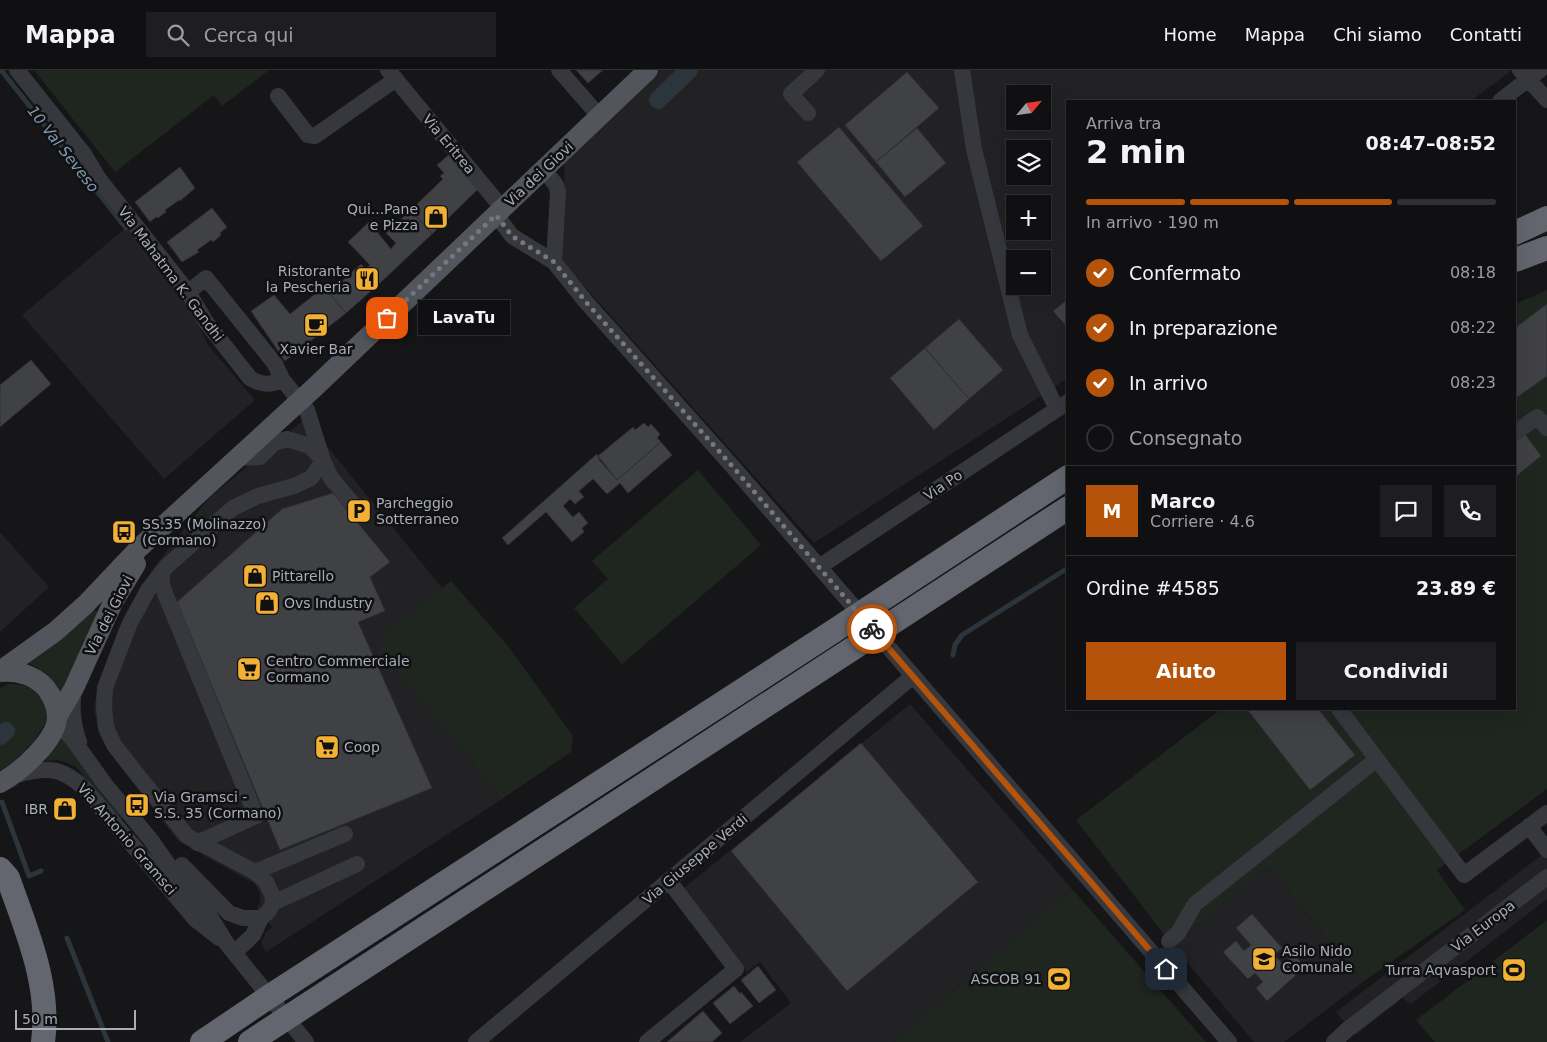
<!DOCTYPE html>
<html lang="it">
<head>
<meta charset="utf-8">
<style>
  :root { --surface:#101012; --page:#1e1e20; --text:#f1f3f6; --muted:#9c9d9f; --line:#303032; --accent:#b45309 }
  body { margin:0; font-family:"DejaVu Sans",sans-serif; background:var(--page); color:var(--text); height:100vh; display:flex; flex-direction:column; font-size:19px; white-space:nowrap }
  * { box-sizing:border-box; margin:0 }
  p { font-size:16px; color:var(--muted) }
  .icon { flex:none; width:28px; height:28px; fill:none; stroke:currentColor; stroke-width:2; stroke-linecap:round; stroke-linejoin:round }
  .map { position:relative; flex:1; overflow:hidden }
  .side { position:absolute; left:1066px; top:30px; width:450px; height:610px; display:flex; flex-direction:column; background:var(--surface); border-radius:0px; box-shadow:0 5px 20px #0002,0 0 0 1px var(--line) }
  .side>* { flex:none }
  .needle { width:32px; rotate:61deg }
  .controls { position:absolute; left:1006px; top:15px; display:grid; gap:10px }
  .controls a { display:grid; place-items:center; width:45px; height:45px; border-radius:0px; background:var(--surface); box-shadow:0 5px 20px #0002,0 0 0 1px var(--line); font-size:25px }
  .scale { position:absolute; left:15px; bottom:12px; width:121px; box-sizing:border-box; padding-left:5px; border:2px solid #a8adb8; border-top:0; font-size:14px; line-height:18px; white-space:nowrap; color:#a8adb8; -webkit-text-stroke:4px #111113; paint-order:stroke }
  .pin { position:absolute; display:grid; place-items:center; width:42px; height:42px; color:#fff; margin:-21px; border-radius:10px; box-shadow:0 2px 8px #0006 }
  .courier { position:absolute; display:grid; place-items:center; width:50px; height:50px; margin:-25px; border:4px solid #b45309; border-radius:50%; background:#fff; color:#222; box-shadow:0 1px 6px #0007 }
  .bubble { position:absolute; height:35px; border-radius:0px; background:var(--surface); box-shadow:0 5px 20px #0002,0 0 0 1px var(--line); font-size:16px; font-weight:800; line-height:35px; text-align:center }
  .overview em { font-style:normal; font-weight:800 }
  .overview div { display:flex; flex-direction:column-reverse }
  .overview { display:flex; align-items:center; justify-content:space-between; height:85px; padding:0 20px }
  h1 { font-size:32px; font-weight:800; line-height:38px }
  .bar { display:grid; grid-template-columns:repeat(4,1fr); gap:8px 5px; align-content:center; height:60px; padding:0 20px }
  .bar i { height:6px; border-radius:4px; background:var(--line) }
  .bar .selected { background:var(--accent) }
  .bar p { grid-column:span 4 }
  .line { display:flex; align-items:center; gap:12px; padding:0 20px; border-top:1px solid var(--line) }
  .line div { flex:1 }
  .round { display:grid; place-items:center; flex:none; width:52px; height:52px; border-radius:0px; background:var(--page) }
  ol { padding:0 20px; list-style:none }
  li { display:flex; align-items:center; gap:15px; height:55px }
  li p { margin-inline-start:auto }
  li .icon { padding:5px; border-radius:50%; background:var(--accent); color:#fff; stroke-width:4 }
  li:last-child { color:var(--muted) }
  li i { width:28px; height:28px; border:2px solid var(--line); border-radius:50% }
  .action { display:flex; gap:10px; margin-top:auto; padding:10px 20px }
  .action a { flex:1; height:58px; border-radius:0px; background:var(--accent); color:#fff; font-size:20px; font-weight:800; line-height:58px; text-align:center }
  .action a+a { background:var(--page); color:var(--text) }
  header { display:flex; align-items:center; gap:30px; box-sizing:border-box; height:70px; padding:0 25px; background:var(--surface); border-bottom:1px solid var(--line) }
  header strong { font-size:24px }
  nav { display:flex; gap:28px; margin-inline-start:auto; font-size:18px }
  .search { width:350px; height:45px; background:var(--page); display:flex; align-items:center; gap:12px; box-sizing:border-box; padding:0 18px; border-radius:0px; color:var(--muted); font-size:19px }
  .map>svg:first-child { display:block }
  .built { fill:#222225; fill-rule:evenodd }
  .green { fill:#1e261f }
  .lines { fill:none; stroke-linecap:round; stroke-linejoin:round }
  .stream { stroke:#2c353c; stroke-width:5 }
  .canal { stroke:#2c353c; stroke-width:18 }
  .building { fill:#404145; stroke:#303034 }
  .minor { stroke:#37383d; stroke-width:16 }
  .major { stroke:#53555c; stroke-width:20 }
  .highway { stroke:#63666e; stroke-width:24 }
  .done { stroke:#757880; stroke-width:5; stroke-dasharray:0 9 }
  .route { stroke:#b45309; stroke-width:6 }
  .labels { text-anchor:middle; stroke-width:5; stroke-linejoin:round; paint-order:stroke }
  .street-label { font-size:14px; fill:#a8adb8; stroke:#111113 }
  .poi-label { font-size:14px; fill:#a8adb8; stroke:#111113; text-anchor:start }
  .water-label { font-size:15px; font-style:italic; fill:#7f9bb3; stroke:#111113 }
</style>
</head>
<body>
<header>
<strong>Mappa</strong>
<div class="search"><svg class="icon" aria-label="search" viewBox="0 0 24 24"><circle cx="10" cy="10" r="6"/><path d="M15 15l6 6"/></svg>Cerca qui</div>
<nav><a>Home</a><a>Mappa</a><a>Chi siamo</a><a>Contatti</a></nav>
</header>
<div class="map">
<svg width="1547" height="972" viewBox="0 0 1547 972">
  <rect width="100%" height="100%" fill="#161618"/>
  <!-- built -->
  <path class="built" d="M 660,0 L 1258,0 L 1260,1 L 1261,0 L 1512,0 L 1471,31 L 1068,31 L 1067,309 L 814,473 L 561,190 L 565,136 L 564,92 ZM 1015,24 L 1042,24 L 1042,51 L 1015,51 ZM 1015,79 L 1042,79 L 1042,106 L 1015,106 ZM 1015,134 L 1042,134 L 1042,161 L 1015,161 ZM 1015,189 L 1042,189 L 1042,216 L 1015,216 Z
    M 128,156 L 187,231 L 208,275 L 255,330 L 164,409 L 22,245 Z
    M 305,349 L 442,518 L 382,565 L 382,583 L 502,729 L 266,882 L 261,874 L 266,862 L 272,857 L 257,837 L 260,834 L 260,823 L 255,814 L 178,771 L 113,687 L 99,665 L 94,639 L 98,614 L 119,557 L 154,497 L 209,428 Z
    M 0,462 L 49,517 L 0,562 Z
    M 910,634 L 1072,819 L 894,972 L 740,972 L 791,933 L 760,892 L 747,902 L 684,818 Z
    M 1547,781 L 1547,829 L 1411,934 L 1402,928 L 1356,965 L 1336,942 Z
    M 1268,796 L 1363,912 L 1284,972 L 1254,972 L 1173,876 Z"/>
  <!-- green -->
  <path class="green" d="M 34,0 L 269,0 L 222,36 L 214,25 L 115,102 Z
    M 1547,220 L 1547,719 L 1437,800 L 1465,840 L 1363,912 L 1268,796 L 1173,876 L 1076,750 L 1221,639 L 1515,639 L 1515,234 Z
    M 698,400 L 761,475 L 622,594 L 574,538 L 608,509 L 592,491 Z
    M 451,511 L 508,576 L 573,666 L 571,682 L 502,729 L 382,583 L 382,565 Z
    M 91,540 L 97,541 L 97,549 L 62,625 C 55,609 41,600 26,591 Z
    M 8,614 C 22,614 29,615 39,626 C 58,646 39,666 24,681 C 16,689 9,696 0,701 L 0,618 Z
    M 61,668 L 65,670 L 91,709 L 123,748 L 121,750 L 75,696 L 58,690 L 46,691 L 45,686 Z
    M 1072,819 L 1206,972 L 894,972 Z
    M 1547,850 L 1547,972 L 1435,972 L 1416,950 Z"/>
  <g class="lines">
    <!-- stream -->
    <path class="stream" d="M 1,0 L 126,158
      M 953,585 L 955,575 L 962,565 L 1068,498
      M 2,732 L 29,806 L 41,801
      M 67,868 L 108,972"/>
    <!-- canal -->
    <path class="canal" d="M 658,30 L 689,0
      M 0,666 L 6,661"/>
  </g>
  <!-- building -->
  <path class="building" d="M 576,0 L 603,0 L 588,13 Z
    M 907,2 L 939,38 L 876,92 L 845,55 Z
    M 839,57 L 923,156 L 881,191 L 797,92 Z
    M 917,58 L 946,93 L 905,127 L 876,92 Z
    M 451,83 L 478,119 L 432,164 L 411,140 L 443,109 L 440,106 L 444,103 L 437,95 Z
    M 180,97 L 195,118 L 180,131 L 179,130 L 165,140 L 166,142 L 158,148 L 156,147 L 150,152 L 135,132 Z
    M 212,138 L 227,157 L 220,163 L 221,165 L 213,172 L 211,170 L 197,180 L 199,182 L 182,192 L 167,172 Z
    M 411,140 L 432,164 L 379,214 L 365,199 L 370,195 L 348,172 L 369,152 L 391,179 L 396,173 L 386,163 Z
    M 361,194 L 379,214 L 346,243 L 329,223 Z
    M 324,217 L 346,243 L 285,291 L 251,241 L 274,225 L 290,244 Z
    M 1068,229 L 1068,258 L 1053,241 Z
    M 1547,234 L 1547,306 L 1516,328 L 1515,258 Z
    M 959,249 L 1003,300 L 969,329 L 925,278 Z
    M 925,278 L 969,329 L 934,360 L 890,308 Z
    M 31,290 L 51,314 L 0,357 L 0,315 Z
    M 644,353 L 648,357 L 651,354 L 660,364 L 657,368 L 661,372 L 617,410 L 598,386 L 633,357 L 635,360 Z
    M 1525,364 L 1541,386 L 1515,407 L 1515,371 Z
    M 661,372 L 672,385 L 628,423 L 620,413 L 607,424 L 593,409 L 579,421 L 584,427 L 575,434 L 570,429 L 563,436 L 573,447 L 579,442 L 588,453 L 582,458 L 584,462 L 572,472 L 546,442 L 508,475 L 502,468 L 597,384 L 600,391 L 617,410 Z
    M 333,423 L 390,492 L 370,507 L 385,541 L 358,552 L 432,718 L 280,780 L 177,532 L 282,439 Z
    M 1247,639 L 1318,639 L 1355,685 L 1310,720 Z
    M 861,673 L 978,812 L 847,921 L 731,781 Z
    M 1252,844 L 1282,878 L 1274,885 L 1283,894 L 1294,884 L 1305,897 L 1267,931 L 1256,918 L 1263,912 L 1255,903 L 1248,909 L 1223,882 L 1236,871 L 1244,881 L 1251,875 L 1236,858 Z
    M 758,896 L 776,920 L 759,933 L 741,910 Z
    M 734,916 L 740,924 L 741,922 L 753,936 L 730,954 L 713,933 Z
    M 703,941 L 722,963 L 712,972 L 667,972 Z"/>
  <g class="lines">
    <!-- minor -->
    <path class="minor" d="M 17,0 L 84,84 L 99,109 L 188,222 L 206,252 L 250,308 C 261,315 270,316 282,309
      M 388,0 L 503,139
      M 559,0 L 600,47
      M 962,0 L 974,79 L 1020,265 L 1057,339
      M 1520,0 L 1547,30
      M 278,26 L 308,65 L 315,66 L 396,9
      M 1500,31 L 1540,0
      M 808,43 L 791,24 L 817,0
      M 544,100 L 556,115 L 558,122 L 554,192
      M 496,145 L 512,166 L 554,192 L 586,232 L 733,397 L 1229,972
      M 188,222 L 206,208 L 275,294 L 282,309 L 307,340 L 323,391 L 331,408 L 359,441
      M 1515,363 L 1537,347 L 1547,358
      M 237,388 L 260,387 L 274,373 L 287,369 L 310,376 L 322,389
      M 819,497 L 1068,332
      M 162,502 L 162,515 L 166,526 L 256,746 L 197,773
      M 74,620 C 71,638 73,655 79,672
      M 1339,639 L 1464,805 L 1547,743
      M 56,650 L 74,671 L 104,713 L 151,770 L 170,797 L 206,840 L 227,874 L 306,972
      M 12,706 C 45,698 59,694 85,719 L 196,850 L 219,868
      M 1529,756 L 1547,780
      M 182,795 L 229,843 L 243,848 L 261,848
      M 255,802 L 345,764
      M 273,833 L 357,794
      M 1169,871 L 1178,863 L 1195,834 L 1377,689
      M 234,883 L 253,865 L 261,848 L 269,841 L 273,833 L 272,824 L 266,812 L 255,802 L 187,766 L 140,708 L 114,675 L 106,657 L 104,637 L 105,618 L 130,553 L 148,520 L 167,496 L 233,438 L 258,426 L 294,416 L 311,408 L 323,391
      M 476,972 L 913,606
      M 647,972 L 736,899 L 669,811
      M 1334,972 L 1348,959 L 1547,807"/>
    <!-- major -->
    <path class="major" d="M 0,601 L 56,561 L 86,534 L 139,478 L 315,317 L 648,0
      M 0,602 C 18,601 33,604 46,618 C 52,626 57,636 57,647 C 57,670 19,703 0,713
      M 57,647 L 74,618 L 113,532 L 136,494"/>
    <!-- highway -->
    <path class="highway" d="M 1515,163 L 1547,148
      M 1515,190 L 1547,178
      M 0,799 L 8,808 C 26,860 51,915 43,972
      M 202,972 L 267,928 L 823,568 L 1068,407
      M 250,972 L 1068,438"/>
  </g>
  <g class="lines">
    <!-- done -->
    <path class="done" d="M 387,248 L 496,145 L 512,166 L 554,192 L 586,232 L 733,397 L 872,559"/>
    <!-- route -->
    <path class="route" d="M 872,559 L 1166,899"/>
  </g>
  <!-- icons -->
  <defs>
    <symbol id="shop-square" viewBox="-11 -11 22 22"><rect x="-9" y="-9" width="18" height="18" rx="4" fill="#f2b134" stroke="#111113"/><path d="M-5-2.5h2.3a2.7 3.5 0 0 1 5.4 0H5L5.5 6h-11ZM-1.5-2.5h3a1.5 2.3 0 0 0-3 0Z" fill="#111"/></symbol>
    <symbol id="restaurant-square" viewBox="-11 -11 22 22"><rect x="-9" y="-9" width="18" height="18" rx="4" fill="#f2b134" stroke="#111113"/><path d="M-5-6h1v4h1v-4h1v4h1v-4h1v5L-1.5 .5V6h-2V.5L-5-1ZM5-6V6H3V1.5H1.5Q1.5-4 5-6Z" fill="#111"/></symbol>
    <symbol id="cafe-square" viewBox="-11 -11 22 22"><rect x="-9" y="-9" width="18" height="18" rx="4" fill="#f2b134" stroke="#111113"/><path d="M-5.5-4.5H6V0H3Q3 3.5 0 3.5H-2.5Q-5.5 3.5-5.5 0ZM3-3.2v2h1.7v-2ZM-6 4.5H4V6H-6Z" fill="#111"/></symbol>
    <symbol id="parking-square" viewBox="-11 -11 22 22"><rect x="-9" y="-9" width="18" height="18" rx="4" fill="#f2b134" stroke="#111113"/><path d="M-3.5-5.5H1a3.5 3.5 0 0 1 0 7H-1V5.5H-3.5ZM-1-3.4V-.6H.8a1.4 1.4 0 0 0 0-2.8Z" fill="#111"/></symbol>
    <symbol id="bus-square" viewBox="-11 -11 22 22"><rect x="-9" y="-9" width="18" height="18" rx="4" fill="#f2b134" stroke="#111113"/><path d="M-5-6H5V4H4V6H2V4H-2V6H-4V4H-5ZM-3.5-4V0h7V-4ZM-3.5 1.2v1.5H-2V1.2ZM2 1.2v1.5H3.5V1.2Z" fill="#111"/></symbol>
    <symbol id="supermarket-square" viewBox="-11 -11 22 22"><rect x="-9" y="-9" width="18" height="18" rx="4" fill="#f2b134" stroke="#111113"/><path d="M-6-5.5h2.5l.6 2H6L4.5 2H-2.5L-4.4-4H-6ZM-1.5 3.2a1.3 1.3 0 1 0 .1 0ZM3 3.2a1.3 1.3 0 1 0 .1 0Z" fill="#111"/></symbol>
    <symbol id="school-square" viewBox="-11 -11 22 22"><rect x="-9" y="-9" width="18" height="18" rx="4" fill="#f2b134" stroke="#111113"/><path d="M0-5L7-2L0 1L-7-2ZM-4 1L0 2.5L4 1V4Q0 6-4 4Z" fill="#111"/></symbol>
    <symbol id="stadium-square" viewBox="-11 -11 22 22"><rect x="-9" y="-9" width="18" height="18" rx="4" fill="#f2b134" stroke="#111113"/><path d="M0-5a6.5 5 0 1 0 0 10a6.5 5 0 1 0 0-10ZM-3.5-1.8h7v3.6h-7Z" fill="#111"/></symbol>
  </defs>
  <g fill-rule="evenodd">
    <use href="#shop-square" x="422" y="133" width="28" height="28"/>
    <use href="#restaurant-square" x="353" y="195" width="28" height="28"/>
    <use href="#cafe-square" x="302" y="241" width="28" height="28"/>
    <use href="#parking-square" x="345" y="427" width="28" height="28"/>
    <use href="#bus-square" x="110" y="448" width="28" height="28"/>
    <use href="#shop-square" x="241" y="492" width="28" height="28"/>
    <use href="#shop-square" x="253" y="519" width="28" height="28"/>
    <use href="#supermarket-square" x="235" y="585" width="28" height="28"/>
    <use href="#supermarket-square" x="313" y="663" width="28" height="28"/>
    <use href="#bus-square" x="123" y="721" width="28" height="28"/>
    <use href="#shop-square" x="51" y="725" width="28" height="28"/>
    <use href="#school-square" x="1250" y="875" width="28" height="28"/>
    <use href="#stadium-square" x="1500" y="886" width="28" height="28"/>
    <use href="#stadium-square" x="1045" y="895" width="28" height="28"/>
  </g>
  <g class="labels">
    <!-- street labels -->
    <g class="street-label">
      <text transform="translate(449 74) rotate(50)" y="5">Via Eritrea</text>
      <text transform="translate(539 104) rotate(-43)" y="5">Via dei Giovi</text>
      <text transform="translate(171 204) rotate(53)" y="5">Via Mahatma K. Gandhi</text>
      <text transform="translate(943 415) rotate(-34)" y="5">Via Po</text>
      <text transform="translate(109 545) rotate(-63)" y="5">Via dei Giovi</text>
      <text transform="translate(127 769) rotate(49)" y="5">Via Antonio Gramsci</text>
      <text transform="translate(695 789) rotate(-40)" y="5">Via Giuseppe Verdi</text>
      <text transform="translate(1483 856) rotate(-37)" y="5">Via Europa</text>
    </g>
    <!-- poi labels -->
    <g class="poi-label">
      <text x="418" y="144" text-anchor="end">Qui...Pane<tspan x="418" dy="16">e Pizza</tspan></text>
      <text x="350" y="206" text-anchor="end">Ristorante<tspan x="350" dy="16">la Pescheria</tspan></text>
      <text x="316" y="284" text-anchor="middle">Xavier Bar</text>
      <text x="376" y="438">Parcheggio<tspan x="376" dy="16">Sotterraneo</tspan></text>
      <text x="142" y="459">SS.35 (Molinazzo)<tspan x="142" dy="16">(Cormano)</tspan></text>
      <text x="272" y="511">Pittarello</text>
      <text x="284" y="538">Ovs Industry</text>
      <text x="266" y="596">Centro Commerciale<tspan x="266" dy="16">Cormano</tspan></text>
      <text x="344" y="682">Coop</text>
      <text x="154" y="732">Via Gramsci -<tspan x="154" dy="16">S.S. 35 (Cormano)</tspan></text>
      <text x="48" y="744" text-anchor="end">IBR</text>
      <text x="1282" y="886">Asilo Nido<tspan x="1282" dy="16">Comunale</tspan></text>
      <text x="1496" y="905" text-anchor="end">Turra Aqvasport</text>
      <text x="1042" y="914" text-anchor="end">ASCOB 91</text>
    </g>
    <!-- water labels -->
    <g class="water-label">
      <text transform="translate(63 79) rotate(52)" y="5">10 Val Seveso</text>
    </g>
  </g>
</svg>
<div class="controls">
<a><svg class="needle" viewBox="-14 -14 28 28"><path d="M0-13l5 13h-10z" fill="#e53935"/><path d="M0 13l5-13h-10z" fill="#9c9d9f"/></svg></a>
<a><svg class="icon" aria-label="layers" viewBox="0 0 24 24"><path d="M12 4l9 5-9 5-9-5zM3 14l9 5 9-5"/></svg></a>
<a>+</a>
<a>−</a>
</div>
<div class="scale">50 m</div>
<div class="pin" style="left:387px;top:248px;background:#ea580c"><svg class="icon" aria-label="bag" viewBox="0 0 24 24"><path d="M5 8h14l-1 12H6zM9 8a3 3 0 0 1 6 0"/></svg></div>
<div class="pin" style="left:1166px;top:899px;background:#1f2937"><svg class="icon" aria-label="home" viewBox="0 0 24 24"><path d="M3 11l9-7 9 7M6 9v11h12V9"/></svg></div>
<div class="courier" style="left:872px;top:559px"><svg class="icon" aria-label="bike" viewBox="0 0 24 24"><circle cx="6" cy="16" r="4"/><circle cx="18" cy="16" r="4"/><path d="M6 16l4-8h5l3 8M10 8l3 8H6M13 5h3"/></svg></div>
<div class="bubble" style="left:418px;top:230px;width:92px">LavaTu</div>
<section class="side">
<div class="overview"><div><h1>2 min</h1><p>Arriva tra</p></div><em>08:47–08:52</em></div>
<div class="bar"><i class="selected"></i><i class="selected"></i><i class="selected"></i><i></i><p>In arrivo · 190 m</p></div>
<ol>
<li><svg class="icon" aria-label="check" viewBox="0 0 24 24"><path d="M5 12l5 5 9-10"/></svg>Confermato<p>08:18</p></li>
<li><svg class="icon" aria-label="check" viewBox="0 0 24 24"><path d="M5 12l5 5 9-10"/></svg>In preparazione<p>08:22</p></li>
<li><svg class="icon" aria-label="check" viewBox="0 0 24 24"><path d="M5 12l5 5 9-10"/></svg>In arrivo<p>08:23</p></li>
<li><i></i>Consegnato</li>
</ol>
<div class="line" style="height:90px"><b class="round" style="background:var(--accent);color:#fff">M</b><div><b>Marco</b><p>Corriere · 4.6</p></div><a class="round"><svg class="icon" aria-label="chat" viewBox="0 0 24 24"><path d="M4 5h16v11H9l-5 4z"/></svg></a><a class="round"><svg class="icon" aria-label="phone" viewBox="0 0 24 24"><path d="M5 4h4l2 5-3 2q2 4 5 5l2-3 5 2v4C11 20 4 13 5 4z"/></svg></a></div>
<div class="line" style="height:65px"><div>Ordine #4585</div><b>23.89 €</b></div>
<div class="action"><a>Aiuto</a><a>Condividi</a></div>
</section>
</div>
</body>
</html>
